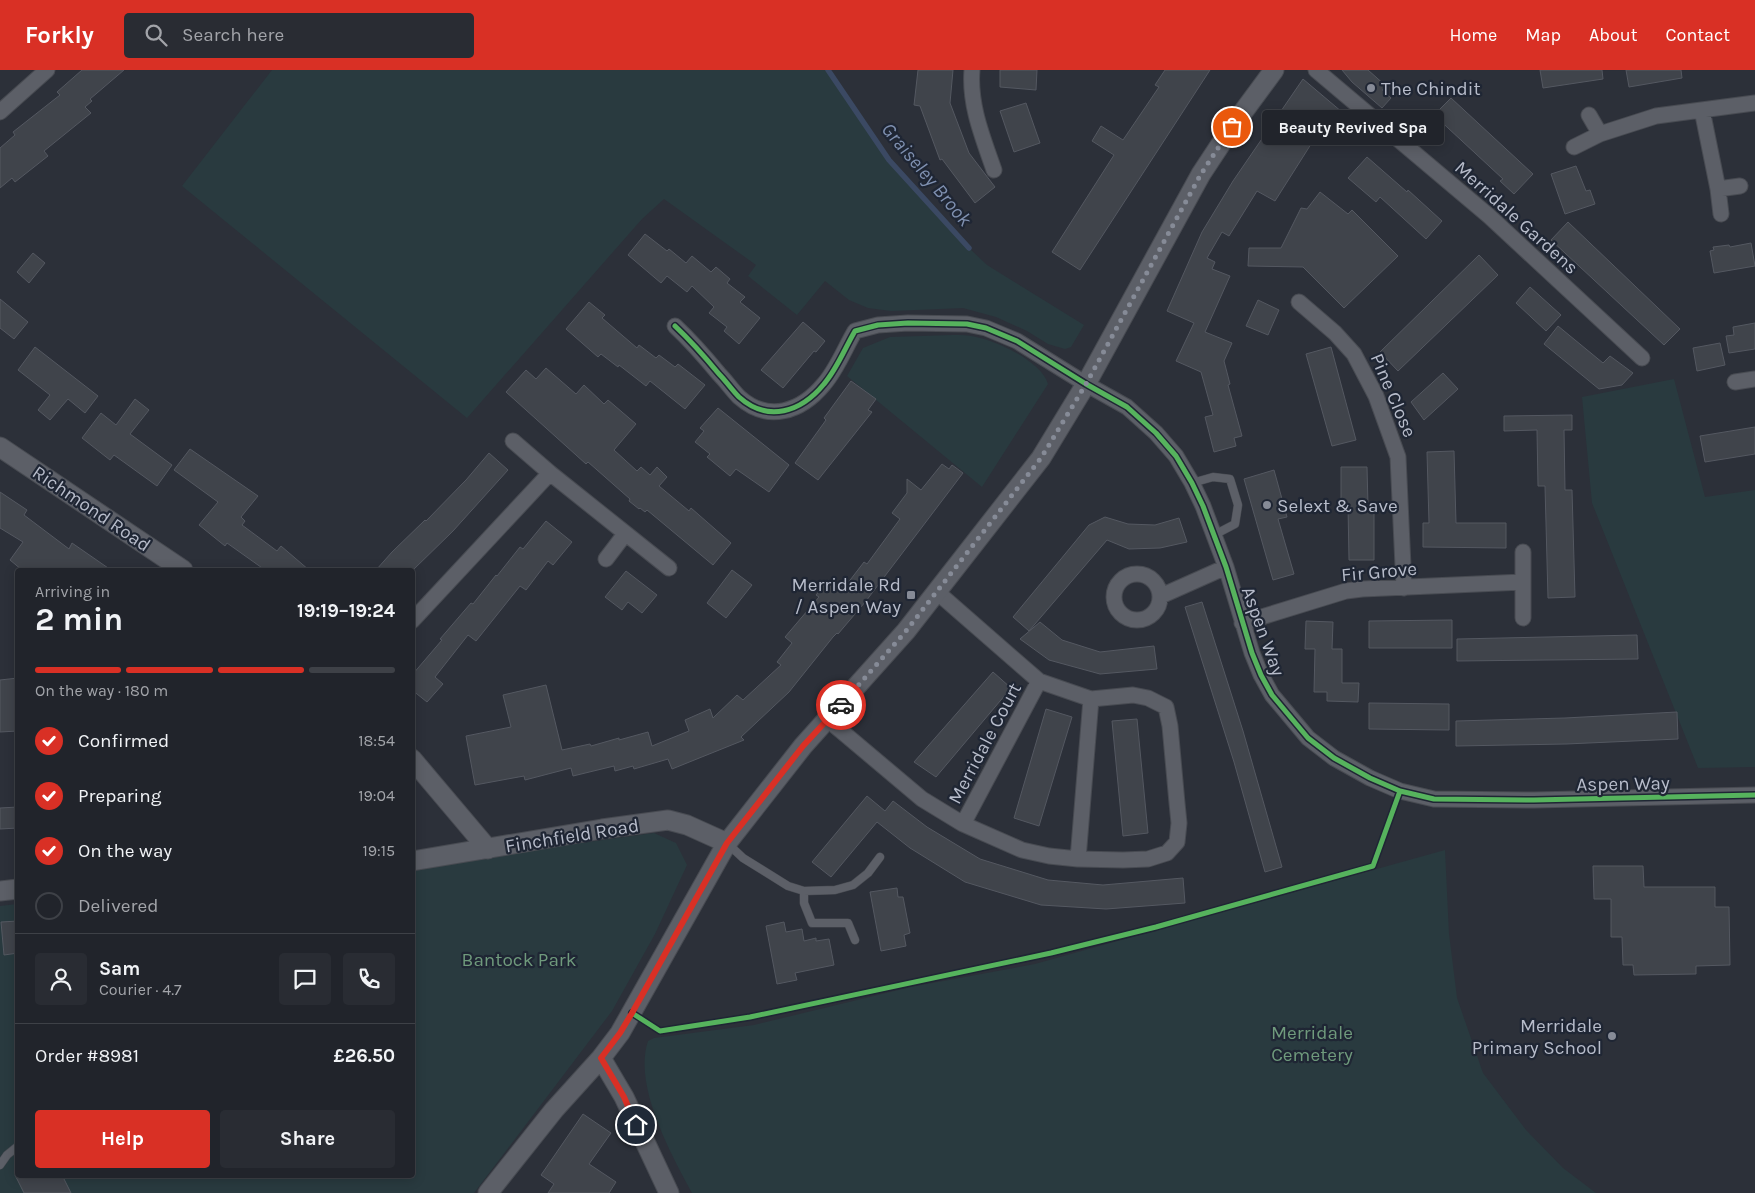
<!DOCTYPE html>
<html lang="en">
<head>
<meta charset="utf-8">
<style>
  :root { --surface:#21242b; --page:#292c33; --text:#f1f3f6; --muted:#a2a4a9; --line:#3e4147; --accent:#d93025 }
  body { margin:0; font-family:Karla,sans-serif; background:var(--page); color:var(--text); height:100vh; display:flex; flex-direction:column; font-size:19px; white-space:nowrap }
  * { box-sizing:border-box; margin:0 }
  p { font-size:16px; color:var(--muted) }
  .icon { flex:none; width:28px; height:28px; fill:none; stroke:currentColor; stroke-width:2; stroke-linecap:round; stroke-linejoin:round }
  .map { position:relative; flex:1; overflow:hidden }
  .sheet { position:absolute; left:15px; top:498px; width:400px; height:610px; display:flex; flex-direction:column; background:var(--surface); border-radius:5px; box-shadow:0 2px 12px #0003,0 0 0 1px var(--line) }
  .sheet>* { flex:none }
  .pin { position:absolute; display:grid; place-items:center; width:42px; height:42px; color:#fff; margin:-21px; border:2px solid #fff; border-radius:50%; box-shadow:0 1px 5px #0007 }
  .courier { position:absolute; display:grid; place-items:center; width:50px; height:50px; margin:-25px; border:4px solid #d93025; border-radius:50%; background:#fff; color:#222; box-shadow:0 1px 6px #0007 }
  .bubble { position:absolute; height:35px; border-radius:5px; background:var(--surface); box-shadow:0 2px 12px #0003,0 0 0 1px var(--line); font-size:16px; font-weight:700; line-height:35px; text-align:center }
  .summary em { font-style:normal; font-weight:700 }
  .summary div { display:flex; flex-direction:column-reverse }
  .summary { display:flex; align-items:center; justify-content:space-between; height:85px; padding:0 20px }
  h1 { font-size:32px; font-weight:700; line-height:38px }
  .bar { display:grid; grid-template-columns:repeat(4,1fr); gap:8px 5px; align-content:center; height:60px; padding:0 20px }
  .bar i { height:6px; border-radius:4px; background:var(--line) }
  .bar .on { background:var(--accent) }
  .bar p { grid-column:span 4 }
  .line { display:flex; align-items:center; gap:12px; padding:0 20px; border-top:1px solid var(--line) }
  .line div { flex:1 }
  .round { display:grid; place-items:center; flex:none; width:52px; height:52px; border-radius:5px; background:var(--page) }
  ol { padding:0 20px; list-style:none }
  li { display:flex; align-items:center; gap:15px; height:55px }
  li p { margin-inline-start:auto }
  li .icon { padding:5px; border-radius:50%; background:var(--accent); color:#fff; stroke-width:4 }
  li:last-child { color:var(--muted) }
  li i { width:28px; height:28px; border:2px solid var(--line); border-radius:50% }
  .cta { display:flex; gap:10px; margin-top:auto; padding:10px 20px }
  .cta a { flex:1; height:58px; border-radius:5px; background:var(--accent); color:#fff; font-size:20px; font-weight:700; line-height:58px; text-align:center }
  .cta a+a { background:var(--page); color:var(--text) }
  header { display:flex; align-items:center; gap:30px; box-sizing:border-box; height:70px; padding:0 25px; background:var(--accent); color:#fff }
  header strong { font-size:24px }
  nav { display:flex; gap:28px; margin-inline-start:auto; font-size:18px }
  .search { width:350px; height:45px; background:var(--page); display:flex; align-items:center; gap:12px; box-sizing:border-box; padding:0 18px; border-radius:5px; color:var(--muted); font-size:19px }
  .map>svg:first-child { display:block }
  .green { fill:#293a3f }
  .lines { fill:none; stroke-linecap:round; stroke-linejoin:round }
  .stream { stroke:#3b4963; stroke-width:5.5 }
  .building { fill:#40444b; stroke:#545861 }
  .service-casing { stroke:#484b52; stroke-width:9 }
  .minor-casing { stroke:#484b52; stroke-width:17 }
  .tertiary-casing { stroke:#484b52; stroke-width:21 }
  .service { stroke:#5c5f67; stroke-width:8 }
  .minor { stroke:#5c5f67; stroke-width:15 }
  .tertiary { stroke:#5c5f67; stroke-width:19 }
  .cycleway-casing { stroke:#1f2634; stroke-width:8 }
  .cycleway { stroke:#56b35d; stroke-width:5 }
  .done { stroke:#868b97; stroke-width:5; stroke-dasharray:0 9 }
  .route { stroke:#d93025; stroke-width:6 }
  .poi-dot { fill:#868b97; stroke:#1f2634; stroke-width:2 }
  .labels { text-anchor:middle; stroke-width:4.5; stroke-linejoin:round; paint-order:stroke }
  .poi-label { font-size:19px; fill:#b7bcca; stroke:#1f2634; text-anchor:start }
  .street-label { font-size:19px; fill:#b7bcca; stroke:#1f2634 }
  .park-label { font-size:19px; fill:#6f9a7c; stroke:#1f2634 }
  .water-label { font-size:20px; font-style:italic; fill:#7f90b0; stroke:#1f2634 }
</style>
</head>
<body>
<header>
<strong>Forkly</strong>
<div class="search"><svg class="icon" aria-label="search" viewBox="0 0 24 24"><circle cx="10" cy="10" r="6"/><path d="M15 15l6 6"/></svg>Search here</div>
<nav><a>Home</a><a>Map</a><a>About</a><a>Contact</a></nav>
</header>
<div class="map">
<svg width="1755" height="1123" viewBox="0 0 1755 1123">
  <rect width="100%" height="100%" fill="#2c3039"/>
  <!-- green -->
  <path class="green" d="M 272,0 L 828,0 L 889,90 L 969,178 L 987,195 L 1084,255 L 1071,277 L 1065,279 L 1048,274 L 1027,261 L 996,247 L 963,238 L 891,241 L 868,238 L 849,230 L 825,211 L 797,245 L 748,206 L 756,195 L 664,129 L 642,149 L 467,348 L 182,116 Z
    M 953,265 C 960,265 968,265 976,267 C 997,271 1042,292 1048,314 L 982,417 L 847,306 L 863,278 L 890,267 Z
    M 1674,309 L 1705,427 L 1755,420 L 1755,697 L 1698,698 L 1592,433 L 1582,327 Z
    M 654,763 L 676,773 L 687,795 L 655,864 L 612,941 L 474,1123 L 0,1123 L 0,836 L 17,834 L 18,1105 L 412,1105 L 413,796 Z
    M 1445,780 L 1449,864 L 1457,928 L 1483,1003 L 1526,1060 L 1563,1098 L 1596,1123 L 692,1123 C 671,1084 633,1016 648,971 L 654,968 L 754,955 L 911,917 L 1035,894 Z"/>
  <g class="lines">
    <!-- stream -->
    <path class="stream" d="M 828,0 L 889,90 L 969,178"/>
  </g>
  <!-- building -->
  <path class="building" d="M 82,0 L 124,0 L 90,29 L 92,31 L 85,37 L 91,43 L 44,81 L 48,86 L 15,112 L 12,108 L 0,118 L 0,78 L 15,65 L 13,62 L 60,25 L 57,22 Z
    M 918,0 L 953,0 L 950,33 L 969,83 L 995,117 L 975,133 L 942,89 L 940,90 L 920,36 L 914,35 Z
    M 1000,0 L 1037,0 L 1036,20 L 1000,17 Z
    M 1165,0 L 1210,0 L 1080,200 L 1052,182 L 1114,85 L 1092,71 L 1101,56 L 1123,70 L 1159,17 L 1155,15 Z
    M 1342,0 L 1368,0 L 1386,16 L 1382,20 L 1391,28 L 1382,38 L 1352,12 Z
    M 1540,0 L 1602,0 L 1603,9 L 1543,18 Z
    M 1626,0 L 1681,0 L 1682,8 L 1629,17 Z
    M 1303,9 L 1342,42 L 1328,65 L 1320,60 L 1275,131 L 1257,121 L 1229,166 L 1222,162 L 1207,188 L 1215,192 L 1212,199 L 1230,206 L 1205,262 L 1232,273 L 1224,291 L 1230,314 L 1228,315 L 1242,366 L 1234,368 L 1236,376 L 1214,382 L 1205,347 L 1213,345 L 1201,302 L 1176,291 L 1194,253 L 1167,241 L 1202,162 L 1233,111 Z
    M 1451,28 L 1533,104 L 1514,124 L 1500,111 L 1503,109 L 1434,45 Z
    M 1026,33 L 1040,73 L 1014,82 L 1000,41 Z
    M 1367,87 L 1407,122 L 1408,120 L 1442,151 L 1426,169 L 1380,127 L 1376,132 L 1348,108 Z
    M 1576,96 L 1586,121 L 1590,120 L 1595,134 L 1565,144 L 1551,104 Z
    M 1320,122 L 1348,144 L 1352,140 L 1398,186 L 1344,238 L 1303,197 L 1248,196 L 1249,178 L 1281,178 L 1301,138 L 1307,139 Z
    M 1568,152 L 1680,259 L 1664,275 L 1551,170 Z
    M 645,164 L 667,181 L 669,179 L 686,193 L 692,186 L 711,202 L 716,197 L 730,209 L 727,213 L 745,227 L 740,232 L 760,248 L 739,274 L 724,261 L 727,257 L 709,243 L 714,237 L 692,216 L 687,222 L 667,206 L 661,213 L 628,185 Z
    M 1751,173 L 1755,196 L 1714,203 L 1710,181 L 1714,180 L 1713,177 L 1729,175 L 1730,177 Z
    M 33,183 L 45,193 L 29,213 L 17,202 Z
    M 1479,185 L 1498,205 L 1398,301 L 1380,282 Z
    M 1530,217 L 1561,245 L 1546,261 L 1516,233 Z
    M 0,229 L 28,252 L 14,269 L 0,258 Z
    M 1258,230 L 1279,240 L 1268,265 L 1246,256 Z
    M 589,232 L 605,245 L 602,248 L 637,278 L 639,275 L 656,288 L 659,285 L 675,297 L 678,294 L 705,315 L 685,339 L 650,311 L 646,316 L 619,295 L 618,297 L 601,284 L 598,287 L 566,259 Z
    M 803,252 L 825,271 L 816,282 L 814,281 L 783,318 L 761,300 Z
    M 1755,253 L 1755,279 L 1729,283 L 1726,266 L 1734,265 L 1733,257 Z
    M 1558,256 L 1603,293 L 1610,286 L 1633,303 L 1622,315 L 1599,319 L 1544,274 Z
    M 1720,273 L 1725,295 L 1697,301 L 1693,278 Z
    M 35,277 L 98,326 L 85,343 L 68,329 L 50,350 L 38,340 L 50,325 L 18,300 Z
    M 1331,277 L 1356,370 L 1332,376 L 1306,284 Z
    M 546,298 L 576,324 L 584,315 L 604,334 L 608,330 L 636,354 L 614,380 L 637,401 L 641,397 L 650,405 L 657,397 L 667,407 L 659,416 L 689,441 L 691,438 L 731,473 L 713,495 L 647,440 L 645,442 L 640,438 L 639,439 L 629,431 L 630,429 L 588,392 L 586,394 L 506,322 L 526,300 L 536,309 Z
    M 1443,303 L 1458,319 L 1424,350 L 1411,332 Z
    M 851,311 L 876,329 L 868,340 L 872,342 L 818,410 L 795,393 L 826,350 L 824,348 Z
    M 135,329 L 149,340 L 130,364 L 172,395 L 157,416 L 114,385 L 110,390 L 82,368 L 101,343 L 116,355 Z
    M 718,338 L 789,395 L 769,422 L 736,399 L 730,406 L 707,387 L 710,384 L 695,372 L 704,361 L 700,358 Z
    M 1572,345 L 1572,360 L 1564,360 L 1565,420 L 1572,420 L 1575,527 L 1548,528 L 1545,416 L 1538,416 L 1537,360 L 1504,361 L 1504,346 Z
    M 1755,357 L 1755,384 L 1705,392 L 1700,366 Z
    M 190,379 L 258,426 L 241,447 L 245,451 L 242,455 L 277,481 L 281,476 L 309,500 L 265,500 L 227,473 L 225,476 L 199,455 L 218,432 L 174,400 Z
    M 1454,381 L 1456,453 L 1506,453 L 1506,478 L 1423,477 L 1423,453 L 1429,453 L 1427,382 Z
    M 489,383 L 508,400 L 453,461 L 413,500 L 376,500 L 392,482 L 425,450 L 426,451 L 466,410 Z
    M 942,394 L 949,399 L 952,395 L 963,403 L 866,531 L 838,564 L 837,563 L 833,567 L 789,622 L 741,667 L 744,670 L 672,699 L 668,689 L 634,699 L 633,696 L 615,701 L 614,696 L 573,706 L 571,698 L 525,710 L 524,706 L 475,715 L 466,666 L 511,657 L 503,625 L 546,615 L 562,680 L 590,674 L 591,676 L 619,668 L 619,670 L 648,662 L 652,676 L 689,661 L 685,650 L 710,639 L 713,648 L 737,625 L 743,630 L 781,595 L 777,592 L 792,573 L 785,567 L 819,527 L 816,525 L 828,510 L 836,517 L 838,514 L 844,518 L 864,492 L 867,494 L 900,449 L 892,443 L 907,423 L 907,409 L 921,420 Z
    M 1341,397 L 1367,397 L 1368,436 L 1374,436 L 1374,490 L 1349,490 L 1348,436 L 1341,436 Z
    M 1274,400 L 1287,447 L 1278,449 L 1294,504 L 1273,510 L 1244,409 Z
    M 0,422 L 27,440 L 24,445 L 69,479 L 72,473 L 111,500 L 22,500 L 10,490 L 23,472 L 0,458 Z
    M 1105,447 L 1128,454 L 1155,455 L 1179,448 L 1187,472 L 1160,478 L 1129,479 L 1107,470 L 1029,561 L 1013,547 L 1089,455 Z
    M 546,451 L 572,472 L 553,495 L 548,491 L 526,520 L 520,516 L 476,571 L 468,565 L 435,607 L 443,614 L 427,632 L 412,620 L 412,605 L 442,570 L 440,569 L 471,533 L 473,534 L 496,505 L 497,506 L 520,477 L 523,479 Z
    M 732,500 L 752,515 L 726,548 L 707,533 Z
    M 626,501 L 657,525 L 642,543 L 628,532 L 622,540 L 605,527 Z
    M 1202,532 L 1243,661 L 1282,797 L 1265,802 L 1234,692 L 1185,537 Z
    M 1452,550 L 1452,578 L 1369,578 L 1369,551 Z
    M 1306,551 L 1333,552 L 1332,579 L 1342,579 L 1342,613 L 1359,613 L 1358,632 L 1327,631 L 1327,622 L 1314,622 L 1315,579 L 1305,579 Z
    M 1040,552 L 1062,570 L 1100,582 L 1154,576 L 1157,599 L 1100,604 L 1049,590 L 1020,569 Z
    M 1637,565 L 1638,589 L 1457,591 L 1457,569 Z
    M 993,602 L 1011,618 L 936,707 L 914,692 Z
    M 18,608 L 18,627 L 16,627 L 18,661 L 0,662 L 0,610 Z
    M 1369,633 L 1449,634 L 1449,660 L 1369,659 Z
    M 1046,639 L 1072,647 L 1039,756 L 1014,748 Z
    M 1677,642 L 1678,669 L 1566,674 L 1456,676 L 1456,651 L 1565,648 Z
    M 1137,649 L 1148,763 L 1123,766 L 1112,651 Z
    M 867,726 L 885,741 L 893,731 L 927,757 L 980,789 L 1048,810 L 1103,815 L 1183,808 L 1185,833 L 1106,839 L 1041,835 L 965,812 L 910,778 L 877,752 L 831,807 L 812,792 Z
    M 18,737 L 18,758 L 0,759 L 0,738 Z
    M 1593,796 L 1643,796 L 1644,817 L 1715,817 L 1715,837 L 1729,837 L 1730,895 L 1696,896 L 1696,904 L 1634,905 L 1633,895 L 1623,895 L 1622,867 L 1611,867 L 1611,829 L 1594,829 Z
    M 897,818 L 898,827 L 903,827 L 910,863 L 904,865 L 906,876 L 881,881 L 870,822 Z
    M 18,851 L 18,883 L 4,885 L 1,852 Z
    M 784,852 L 786,862 L 802,859 L 804,871 L 816,868 L 816,871 L 829,869 L 834,895 L 795,903 L 797,910 L 777,914 L 766,856 Z
    M 583,1044 L 611,1063 L 589,1094 L 616,1112 L 609,1123 L 548,1123 L 554,1114 L 541,1105 Z
    M 15,1105 L 62,1105 L 71,1123 L 24,1123 Z"/>
  <g class="lines">
    <defs>
      <path id="service" d="M 1192,413 L 1213,407 L 1230,409 L 1238,435 L 1235,454 L 1214,465
        M 727,773 L 743,788 L 788,816 L 804,821 L 835,820 L 853,815 L 868,803 L 880,787
        M 804,821 L 804,833 L 812,853 L 848,853 L 855,870
        M 0,1095 L 7,1085 L 18,1076"/>
      <path id="minor" d="M 972,0 C 969,35 983,68 994,100
        M 1316,0 L 1489,146 L 1642,288
        M 1702,40 L 1718,119 L 1721,144
        M 0,42 L 47,0
        M 1589,45 L 1600,64
        M 1574,77 L 1600,64 L 1656,46 L 1755,33
        M 1718,119 L 1740,116
        M 1299,232 L 1335,263 L 1354,284 L 1376,326 L 1398,387 L 1404,518
        M 675,256 C 691,271 705,287 719,304 C 726,311 732,320 739,327 C 768,353 801,342 824,314 C 837,299 845,278 855,261 L 878,255 L 908,253 L 967,254 L 986,258 L 1017,271 L 1086,314 L 1127,337 L 1156,363 L 1176,386 L 1192,413 L 1203,436 L 1226,497 L 1252,583 L 1261,605 L 1272,625 L 1308,668 L 1334,688 L 1370,708 L 1400,721 L 1434,729 L 1534,730 L 1755,725
        M 1735,312 L 1755,309
        M 513,371 L 550,403 L 669,498
        M 1523,482 L 1523,548
        M 606,489 L 625,464
        M1114 527a23 23 0 1 1 46 0a23 23 0 1 1-46 0Z
        M 1161,526 L 1226,497
        M 412,551 L 550,403
        M 1242,553 L 1346,521 L 1362,519 L 1523,512
        M 827,649 L 922,729 L 963,754 L 1022,780 L 1049,786 L 1078,789 L 1123,790 L 1148,789 L 1167,783 L 1177,772 L 1179,753 L 1177,733 L 1170,656 L 1166,637 L 1148,628 L 1133,625 L 1091,629 L 1039,611 L 937,522
        M 963,754 L 1039,611
        M 1078,789 L 1091,629"/>
      <path id="tertiary" d="M 0,377 L 183,500
        M 412,689 L 488,779
        M 412,791 L 602,759 L 668,750 L 687,755 L 727,773
        M 0,821 L 18,819
        M 601,988 L 624,1027 L 669,1123
        M 488,1123 L 554,1040 L 601,988 L 620,963 L 727,773 L 803,676 L 906,561 L 1041,388 L 1086,314 L 1201,104 L 1232,57 L 1274,0"/>
    </defs>
    <!-- service casing -->
    <use href="#service" class="service-casing"/>
    <!-- minor casing -->
    <use href="#minor" class="minor-casing"/>
    <!-- tertiary casing -->
    <use href="#tertiary" class="tertiary-casing"/>
    <!-- service -->
    <use href="#service" class="service"/>
    <!-- minor -->
    <use href="#minor" class="minor"/>
    <!-- tertiary -->
    <use href="#tertiary" class="tertiary"/>
    <defs>
      <path id="cycleway" d="M 675,256 C 691,271 705,287 719,304 C 726,311 732,320 739,327 C 768,353 801,342 824,314 C 837,299 845,278 855,261 L 878,255 L 908,253 L 967,254 L 986,258 L 1017,271 L 1086,314 L 1127,337 L 1156,363 L 1176,386 L 1192,413 L 1203,436 L 1226,497 L 1252,583 L 1261,605 L 1272,625 L 1308,668 L 1334,688 L 1370,708 L 1400,721 L 1434,729 L 1534,730 L 1755,725
        M 632,943 L 660,961 L 750,947 L 1051,883 L 1156,857 L 1373,796 L 1400,721"/>
    </defs>
    <!-- cycleway casing -->
    <use href="#cycleway" class="cycleway-casing"/>
    <!-- cycleway -->
    <use href="#cycleway" class="cycleway"/>
  </g>
  <g class="lines">
    <!-- done -->
    <path class="done" d="M 841,635 L 906,561 L 1041,388 L 1086,314 L 1201,104 L 1232,57"/>
    <!-- route -->
    <path class="route" d="M 636,1055 L 624,1027 L 601,988 L 620,963 L 632,943 L 727,773 L 803,676 L 841,635"/>
  </g>
  <!-- markers -->
  <g class="poi-dot">
    <circle cx="1371" cy="18" r="5"/>
    <circle cx="1267" cy="435" r="5"/>
    <rect x="906" y="520" width="10" height="10" rx="2.5"/>
    <circle cx="1612" cy="966" r="5"/>
  </g>
  <g class="labels">
    <!-- poi labels -->
    <g class="poi-label">
      <text x="1381" y="25">The Chindit</text>
      <text x="1277" y="442">Selext &amp; Save</text>
      <text x="901" y="521" text-anchor="end">Merridale Rd<tspan x="901" dy="22">/ Aspen Way</tspan></text>
      <text x="1602" y="962" text-anchor="end">Merridale<tspan x="1602" dy="22">Primary School</tspan></text>
    </g>
    <!-- street labels -->
    <g class="street-label">
      <text transform="translate(1517 147) rotate(42)" y="7">Merridale Gardens</text>
      <text transform="translate(1394 325) rotate(67)" y="7">Pine Close</text>
      <text transform="translate(92 438) rotate(34)" y="7">Richmond Road</text>
      <text transform="translate(1379 501) rotate(-5)" y="7">Fir Grove</text>
      <text transform="translate(1264 561) rotate(70)" y="7">Aspen Way</text>
      <text transform="translate(984 673) rotate(-62)" y="7">Merridale Court</text>
      <text transform="translate(1623 713) rotate(-1)" y="7">Aspen Way</text>
      <text transform="translate(572 765) rotate(-9)" y="7">Finchfield Road</text>
    </g>
    <!-- park labels -->
    <g class="park-label">
      <text x="519" y="896">Bantock Park</text>
      <text x="1312" y="969">Merridale<tspan x="1312" dy="22">Cemetery</tspan></text>
    </g>
    <!-- water labels -->
    <g class="water-label">
      <text transform="translate(927 104) rotate(50)" y="7">Graiseley Brook</text>
    </g>
  </g>
</svg>
<div class="pin" style="left:1232px;top:57px;background:#ea580c"><svg class="icon" aria-label="bag" viewBox="0 0 24 24"><path d="M5 8h14l-1 12H6zM9 8a3 3 0 0 1 6 0"/></svg></div>
<div class="pin" style="left:636px;top:1055px;background:#1f2937"><svg class="icon" aria-label="home" viewBox="0 0 24 24"><path d="M3 11l9-7 9 7M6 9v11h12V9"/></svg></div>
<div class="courier" style="left:841px;top:635px"><svg class="icon" aria-label="car" viewBox="0 0 24 24"><path d="M5 17H2v-5l4-1 3-4h7l3 4 3 1v5h-3M9 17h6M6 11h13"/><circle cx="7" cy="17" r="2"/><circle cx="17" cy="17" r="2"/></svg></div>
<div class="bubble" style="left:1262px;top:40px;width:182px">Beauty Revived Spa</div>
<section class="sheet">
<div class="summary"><div><h1>2 min</h1><p>Arriving in</p></div><em>19:19–19:24</em></div>
<div class="bar"><i class="on"></i><i class="on"></i><i class="on"></i><i></i><p>On the way · 180 m</p></div>
<ol>
<li><svg class="icon" aria-label="check" viewBox="0 0 24 24"><path d="M5 12l5 5 9-10"/></svg>Confirmed<p>18:54</p></li>
<li><svg class="icon" aria-label="check" viewBox="0 0 24 24"><path d="M5 12l5 5 9-10"/></svg>Preparing<p>19:04</p></li>
<li><svg class="icon" aria-label="check" viewBox="0 0 24 24"><path d="M5 12l5 5 9-10"/></svg>On the way<p>19:15</p></li>
<li><i></i>Delivered</li>
</ol>
<div class="line" style="height:90px"><a class="round"><svg class="icon" aria-label="person" viewBox="0 0 24 24"><circle cx="12" cy="8" r="4"/><path d="M4 21q1-7 8-7t8 7"/></svg></a><div><b>Sam</b><p>Courier · 4.7</p></div><a class="round"><svg class="icon" aria-label="chat" viewBox="0 0 24 24"><path d="M4 5h16v11H9l-5 4z"/></svg></a><a class="round"><svg class="icon" aria-label="phone" viewBox="0 0 24 24"><path d="M5 4h4l2 5-3 2q2 4 5 5l2-3 5 2v4C11 20 4 13 5 4z"/></svg></a></div>
<div class="line" style="height:65px"><div>Order #8981</div><b>£26.50</b></div>
<div class="cta"><a>Help</a><a>Share</a></div>
</section>
</div>
</body>
</html>
